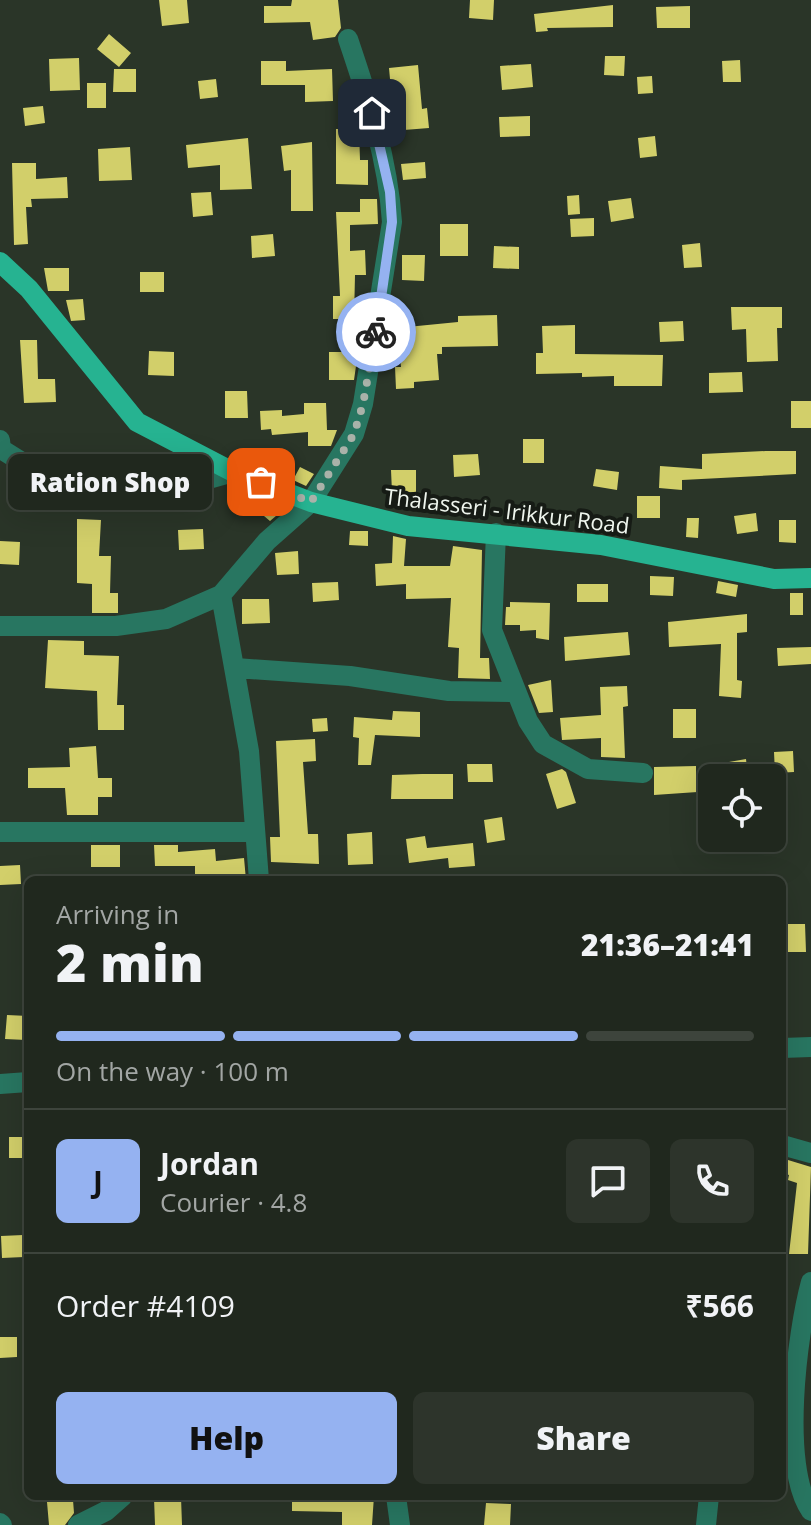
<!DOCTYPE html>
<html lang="en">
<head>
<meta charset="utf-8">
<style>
  :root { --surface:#20281e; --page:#2d342b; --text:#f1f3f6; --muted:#a2a6a4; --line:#3d443c; --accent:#95b2f1 }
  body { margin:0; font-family:"Open Sans",sans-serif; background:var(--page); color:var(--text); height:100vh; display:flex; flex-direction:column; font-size:30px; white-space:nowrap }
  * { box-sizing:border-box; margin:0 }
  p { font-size:26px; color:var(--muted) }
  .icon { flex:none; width:44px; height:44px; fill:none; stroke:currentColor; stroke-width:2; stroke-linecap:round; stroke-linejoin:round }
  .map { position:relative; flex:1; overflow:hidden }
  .side { position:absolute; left:24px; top:876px; width:762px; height:624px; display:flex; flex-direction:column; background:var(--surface); border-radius:12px; box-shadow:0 8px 32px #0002,0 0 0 2px var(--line) }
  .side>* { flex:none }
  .fabs { position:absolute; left:698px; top:764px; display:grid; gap:16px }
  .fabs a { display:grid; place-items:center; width:88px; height:88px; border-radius:12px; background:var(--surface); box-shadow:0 8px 32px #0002,0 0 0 2px var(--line); font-size:40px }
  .pin { position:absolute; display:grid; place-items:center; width:68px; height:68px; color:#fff; margin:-34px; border-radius:16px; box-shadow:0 4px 12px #0006 }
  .courier { position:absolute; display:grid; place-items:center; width:80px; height:80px; margin:-40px; border:6px solid #95b2f1; border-radius:50%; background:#fff; color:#222; box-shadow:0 2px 10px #0007 }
  .bubble { position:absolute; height:56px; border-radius:12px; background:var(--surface); box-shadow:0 8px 32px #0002,0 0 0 2px var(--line); font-size:26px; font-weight:800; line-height:56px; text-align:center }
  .head em { font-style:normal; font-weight:800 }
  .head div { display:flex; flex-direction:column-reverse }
  .head { display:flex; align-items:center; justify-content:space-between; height:136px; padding:0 32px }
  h1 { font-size:52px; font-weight:800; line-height:60px }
  .bar { display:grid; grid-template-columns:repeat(4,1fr); gap:12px 8px; align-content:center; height:96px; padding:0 32px }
  .bar i { height:10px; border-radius:6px; background:var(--line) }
  .bar .active { background:var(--accent) }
  .bar p { grid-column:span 4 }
  .line { display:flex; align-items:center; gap:20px; padding:0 32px; border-top:2px solid var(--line) }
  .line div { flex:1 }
  .round { display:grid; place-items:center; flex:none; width:84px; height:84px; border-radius:12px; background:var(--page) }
  .cta { display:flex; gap:16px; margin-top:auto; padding:16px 32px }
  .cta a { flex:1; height:92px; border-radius:12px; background:var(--accent); color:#111; font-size:32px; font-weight:800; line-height:92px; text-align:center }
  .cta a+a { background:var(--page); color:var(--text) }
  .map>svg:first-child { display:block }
  .building { fill:#d2cf6a }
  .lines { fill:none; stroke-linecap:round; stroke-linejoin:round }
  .minor { stroke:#287661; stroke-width:20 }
  .major { stroke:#26b391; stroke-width:20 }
  .done { stroke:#aab2a9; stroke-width:8; stroke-dasharray:0 14.4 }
  .route { stroke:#95b2f1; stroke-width:10 }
  .labels { text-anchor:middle; stroke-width:8; stroke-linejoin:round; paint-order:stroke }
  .street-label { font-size:22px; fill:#eff6ee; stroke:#161b15 }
</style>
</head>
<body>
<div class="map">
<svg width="811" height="1525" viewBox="0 0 811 1525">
  <rect width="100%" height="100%" fill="#2a3528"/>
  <!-- building -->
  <path class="building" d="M 159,0 L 187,0 L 189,23 L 162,26 Z
    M 292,0 L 338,0 L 341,28 L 335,37 L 313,40 L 310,22 L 264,23 L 264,6 L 291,6 Z
    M 470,0 L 494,0 L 493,20 L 469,18 Z
    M 613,5 L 613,27 L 547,28 L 548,31 L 536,32 L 534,14 Z
    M 690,6 L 690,28 L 657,28 L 656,7 Z
    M 109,34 L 131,53 L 119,67 L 97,49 Z
    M 605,56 L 625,56 L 624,76 L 604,75 Z
    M 79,58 L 80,90 L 50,91 L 49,59 Z
    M 740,60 L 741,82 L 723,82 L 722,61 Z
    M 261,61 L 286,61 L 286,71 L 332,69 L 333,101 L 305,102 L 305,85 L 261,85 Z
    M 531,64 L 533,87 L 502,90 L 500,66 Z
    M 418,65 L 422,109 L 427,108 L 429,128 L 404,130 L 401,89 L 391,90 L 389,68 Z
    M 114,69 L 136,69 L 136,92 L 113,92 Z
    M 652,76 L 653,93 L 638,94 L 637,77 Z
    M 216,79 L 218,97 L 200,99 L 198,81 Z
    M 87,83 L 106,83 L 106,108 L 87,108 Z
    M 43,106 L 45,123 L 25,126 L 23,108 Z
    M 530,116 L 530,136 L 500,137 L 499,117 Z
    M 336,129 L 359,129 L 360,160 L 368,160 L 368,185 L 336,184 Z
    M 655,136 L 657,156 L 640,158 L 638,138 Z
    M 248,138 L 252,189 L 220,190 L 220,165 L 188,168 L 186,145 Z
    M 312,142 L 313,211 L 291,211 L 291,170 L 284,171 L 281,146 Z
    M 130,147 L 132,180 L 99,181 L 98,149 Z
    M 425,162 L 426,178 L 403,180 L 401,164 Z
    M 12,163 L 36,163 L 36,179 L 67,177 L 68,198 L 31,199 L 32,207 L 26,207 L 28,244 L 14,245 Z
    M 211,192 L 213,215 L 193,217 L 191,193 Z
    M 579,195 L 580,214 L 568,215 L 567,196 Z
    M 631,198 L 634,218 L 611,222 L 608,201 Z
    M 360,199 L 377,199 L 378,224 L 350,225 L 350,251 L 365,250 L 366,275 L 355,275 L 354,319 L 333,319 L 333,296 L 340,296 L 336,212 L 360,212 Z
    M 594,218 L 594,236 L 571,237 L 570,219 Z
    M 440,224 L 468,224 L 468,256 L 440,256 Z
    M 273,234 L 275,256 L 252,258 L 251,236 Z
    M 700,243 L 702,267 L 684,268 L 682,245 Z
    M 494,246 L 519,247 L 519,269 L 493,268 Z
    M 402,255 L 425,255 L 424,281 L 402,280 Z
    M 44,268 L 69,268 L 69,291 L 48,291 Z
    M 140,272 L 164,272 L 164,292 L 140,292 Z
    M 83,299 L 85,320 L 71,321 L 66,300 Z
    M 731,307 L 782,307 L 782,328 L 777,328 L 778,361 L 747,362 L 746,329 L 732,330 Z
    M 497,315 L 498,346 L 442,347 L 442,354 L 437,354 L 439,380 L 414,382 L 414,388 L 396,389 L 395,367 L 401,367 L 397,328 L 458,322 L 458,316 Z
    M 683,321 L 684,341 L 660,342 L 659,322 Z
    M 575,325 L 575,354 L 663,355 L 662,386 L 614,386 L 614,376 L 582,377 L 582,373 L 536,374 L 536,353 L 543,353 L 542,326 Z
    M 20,340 L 37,340 L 38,379 L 55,379 L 56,402 L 24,403 Z
    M 149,351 L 174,352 L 174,376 L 148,375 Z
    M 329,352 L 358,352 L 354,380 L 329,380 Z
    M 742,372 L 743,392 L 709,393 L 709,373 Z
    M 225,391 L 247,391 L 248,418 L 225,418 Z
    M 791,401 L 811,401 L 811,428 L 791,428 Z
    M 304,403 L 326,403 L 327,430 L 337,430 L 331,446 L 308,446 L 308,432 L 272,435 L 271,429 L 261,430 L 260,411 L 282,410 L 282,416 L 304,414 Z
    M 523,439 L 544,439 L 544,463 L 523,463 Z
    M 766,451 L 796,451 L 796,474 L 682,480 L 682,490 L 659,488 L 660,466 L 702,469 L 702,454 Z
    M 478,454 L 480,475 L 454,477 L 453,455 Z
    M 300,467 L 314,474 L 306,486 L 293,480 Z
    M 596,469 L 619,472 L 617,490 L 593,486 Z
    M 391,470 L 416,470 L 416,492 L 392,492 Z
    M 637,496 L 660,496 L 660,518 L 637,518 Z
    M 276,503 L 283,510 L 270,521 L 264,516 Z
    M 756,513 L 758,531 L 737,534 L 734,516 Z
    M 687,518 L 699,518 L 698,538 L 686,537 Z
    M 77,519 L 101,520 L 99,556 L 111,556 L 110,593 L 118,593 L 118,613 L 92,613 L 92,584 L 77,583 Z
    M 779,520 L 796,520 L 796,543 L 779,542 Z
    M 203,529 L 204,549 L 179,550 L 178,530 Z
    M 350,531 L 368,531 L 368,546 L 349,545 Z
    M 393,536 L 406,539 L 404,566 L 450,566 L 453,546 L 482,550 L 480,658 L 489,658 L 490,679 L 458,678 L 459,648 L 448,647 L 451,598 L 406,599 L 406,584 L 376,586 L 375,564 L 392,563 Z
    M 0,541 L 20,542 L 19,565 L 0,564 Z
    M 298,551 L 299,574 L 277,575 L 275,553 Z
    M 650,576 L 674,577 L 673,596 L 650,595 Z
    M 718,581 L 738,585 L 736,597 L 716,593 Z
    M 338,582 L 339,600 L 313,602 L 312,583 Z
    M 577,584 L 608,584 L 608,602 L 577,602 Z
    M 790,593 L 803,593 L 803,615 L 790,615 Z
    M 242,599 L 269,599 L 270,623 L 242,624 Z
    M 510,602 L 550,603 L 549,640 L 536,638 L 536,630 L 520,631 L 520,625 L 505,625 L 506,607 L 510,607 Z
    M 747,614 L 747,632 L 737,633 L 737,680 L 742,681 L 741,698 L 719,696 L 721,644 L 669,647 L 668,622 Z
    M 628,632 L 630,655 L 565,661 L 564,637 Z
    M 48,640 L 84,641 L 84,655 L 119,656 L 117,705 L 124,705 L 124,730 L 98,730 L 97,691 L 45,688 Z
    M 811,647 L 811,664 L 778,666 L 777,648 Z
    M 551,680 L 553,712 L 539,713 L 528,685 Z
    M 627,686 L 628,706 L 623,707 L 625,758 L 601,757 L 601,738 L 562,740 L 560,718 L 601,715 L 600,687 Z
    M 673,709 L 696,709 L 696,738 L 673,738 Z
    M 393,711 L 420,712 L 420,737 L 375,735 L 371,765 L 358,765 L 359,738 L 353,737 L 354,717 L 392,720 Z
    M 327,718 L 328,731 L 313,732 L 312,719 Z
    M 315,739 L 316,761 L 303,762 L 308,834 L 318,834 L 319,864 L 271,862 L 270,837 L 280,837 L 276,741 Z
    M 96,746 L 98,778 L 112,778 L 112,797 L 98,797 L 98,815 L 67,815 L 65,788 L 28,788 L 28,768 L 70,767 L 69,748 Z
    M 793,751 L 794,772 L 775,773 L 774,752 Z
    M 746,759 L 748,778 L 711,778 L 712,765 Z
    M 467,764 L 492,764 L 493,782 L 468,782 Z
    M 696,766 L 696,779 L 712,779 L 712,791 L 654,795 L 654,767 Z
    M 562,769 L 566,772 L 576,803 L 557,809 L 546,774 Z
    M 422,774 L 453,774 L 453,799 L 391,799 L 392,775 Z
    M 502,817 L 505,840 L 487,843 L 484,820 Z
    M 372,832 L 373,864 L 348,865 L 347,834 Z
    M 425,836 L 427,848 L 473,843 L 475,866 L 449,868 L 448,858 L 409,863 L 406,839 Z
    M 91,845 L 120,845 L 120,867 L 91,867 Z
    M 154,845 L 178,845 L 178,852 L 215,849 L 216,861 L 244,858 L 246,880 L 195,879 L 195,866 L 155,866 Z
    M 20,865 L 21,884 L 0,885 L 0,866 Z
    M 782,924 L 805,924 L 806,952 L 782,952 Z
    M 7,1015 L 28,1016 L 26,1040 L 5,1039 Z
    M 9,1137 L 28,1137 L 28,1158 L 9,1158 Z
    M 788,1160 L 811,1167 L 808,1254 L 789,1254 L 797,1183 L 788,1180 L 789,1175 L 783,1173 Z
    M 23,1235 L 24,1257 L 2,1258 L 1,1236 Z
    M 0,1337 L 17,1337 L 17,1357 L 0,1358 Z
    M 292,1496 L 374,1496 L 372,1525 L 342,1525 L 342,1512 L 292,1511 Z
    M 181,1497 L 182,1525 L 155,1525 L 154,1498 Z
    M 73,1500 L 74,1513 L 65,1525 L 49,1525 L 47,1502 Z
    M 486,1503 L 511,1504 L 510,1525 L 484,1525 Z"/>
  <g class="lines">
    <!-- minor -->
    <path class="minor" d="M 0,440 L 1,449 L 41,474 L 72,469 L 84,501 L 144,497 L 233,472
      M 496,533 L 492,630 L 528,721 L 543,744 L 588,769 L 643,773
      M 0,626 L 116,626 L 166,619 L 221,595
      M 236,668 L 350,676 L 449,691 L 516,692
      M 0,832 L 254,832
      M 259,880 L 249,751 L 221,595 L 267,541 L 311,502 L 354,434 L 363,404 L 392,222 C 388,159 368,98 348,39
      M 782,1048 L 811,1047
      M 0,1084 L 28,1082
      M 782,1145 L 811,1153
      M 811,1282 C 797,1333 780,1467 811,1511
      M 396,1496 L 400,1525
      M 0,1523 L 2,1525
      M 78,1525 L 106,1511 L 123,1496
      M 706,1525 L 709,1496"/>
    <!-- major -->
    <path class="major" d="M 0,262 L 29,289 L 137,422 L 233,472 L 311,502 L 408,526 L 601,545 L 774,579 L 811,578"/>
  </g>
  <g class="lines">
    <!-- done -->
    <path class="done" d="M 261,482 L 311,502 L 354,434 L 363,404 L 376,332"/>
    <!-- route -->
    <path class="route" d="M 372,113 L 390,192 L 392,222 L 376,332"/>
  </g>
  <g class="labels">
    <!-- street labels -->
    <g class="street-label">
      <text transform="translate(507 511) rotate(7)" y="8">Thalasseri - Irikkur Road</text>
    </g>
  </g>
</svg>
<div class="fabs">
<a><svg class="icon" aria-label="locate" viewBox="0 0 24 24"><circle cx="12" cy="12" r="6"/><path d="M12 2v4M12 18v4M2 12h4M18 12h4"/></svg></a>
</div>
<div class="pin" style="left:261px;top:482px;background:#ea580c"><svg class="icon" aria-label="bag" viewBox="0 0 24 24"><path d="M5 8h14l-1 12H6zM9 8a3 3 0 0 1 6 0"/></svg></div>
<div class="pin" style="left:372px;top:113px;background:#1f2937"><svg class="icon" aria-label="home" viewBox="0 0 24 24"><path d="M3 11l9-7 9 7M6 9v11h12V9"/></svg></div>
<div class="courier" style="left:376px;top:332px"><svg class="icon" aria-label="bike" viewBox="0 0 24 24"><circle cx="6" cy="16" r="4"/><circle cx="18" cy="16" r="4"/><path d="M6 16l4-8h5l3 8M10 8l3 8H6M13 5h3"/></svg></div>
<div class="bubble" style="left:8px;top:454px;width:204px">Ration Shop</div>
<section class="side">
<div class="head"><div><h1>2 min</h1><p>Arriving in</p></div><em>21:36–21:41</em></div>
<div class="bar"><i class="active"></i><i class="active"></i><i class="active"></i><i></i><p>On the way · 100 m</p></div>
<div class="line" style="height:144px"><b class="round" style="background:var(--accent);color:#111">J</b><div><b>Jordan</b><p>Courier · 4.8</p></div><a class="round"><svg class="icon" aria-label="chat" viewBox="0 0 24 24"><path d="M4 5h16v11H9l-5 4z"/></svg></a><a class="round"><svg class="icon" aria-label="phone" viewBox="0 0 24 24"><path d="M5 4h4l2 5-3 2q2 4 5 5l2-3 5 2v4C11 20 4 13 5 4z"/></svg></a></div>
<div class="line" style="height:104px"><div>Order #4109</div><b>₹566</b></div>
<div class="cta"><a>Help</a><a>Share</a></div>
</section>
</div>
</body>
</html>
